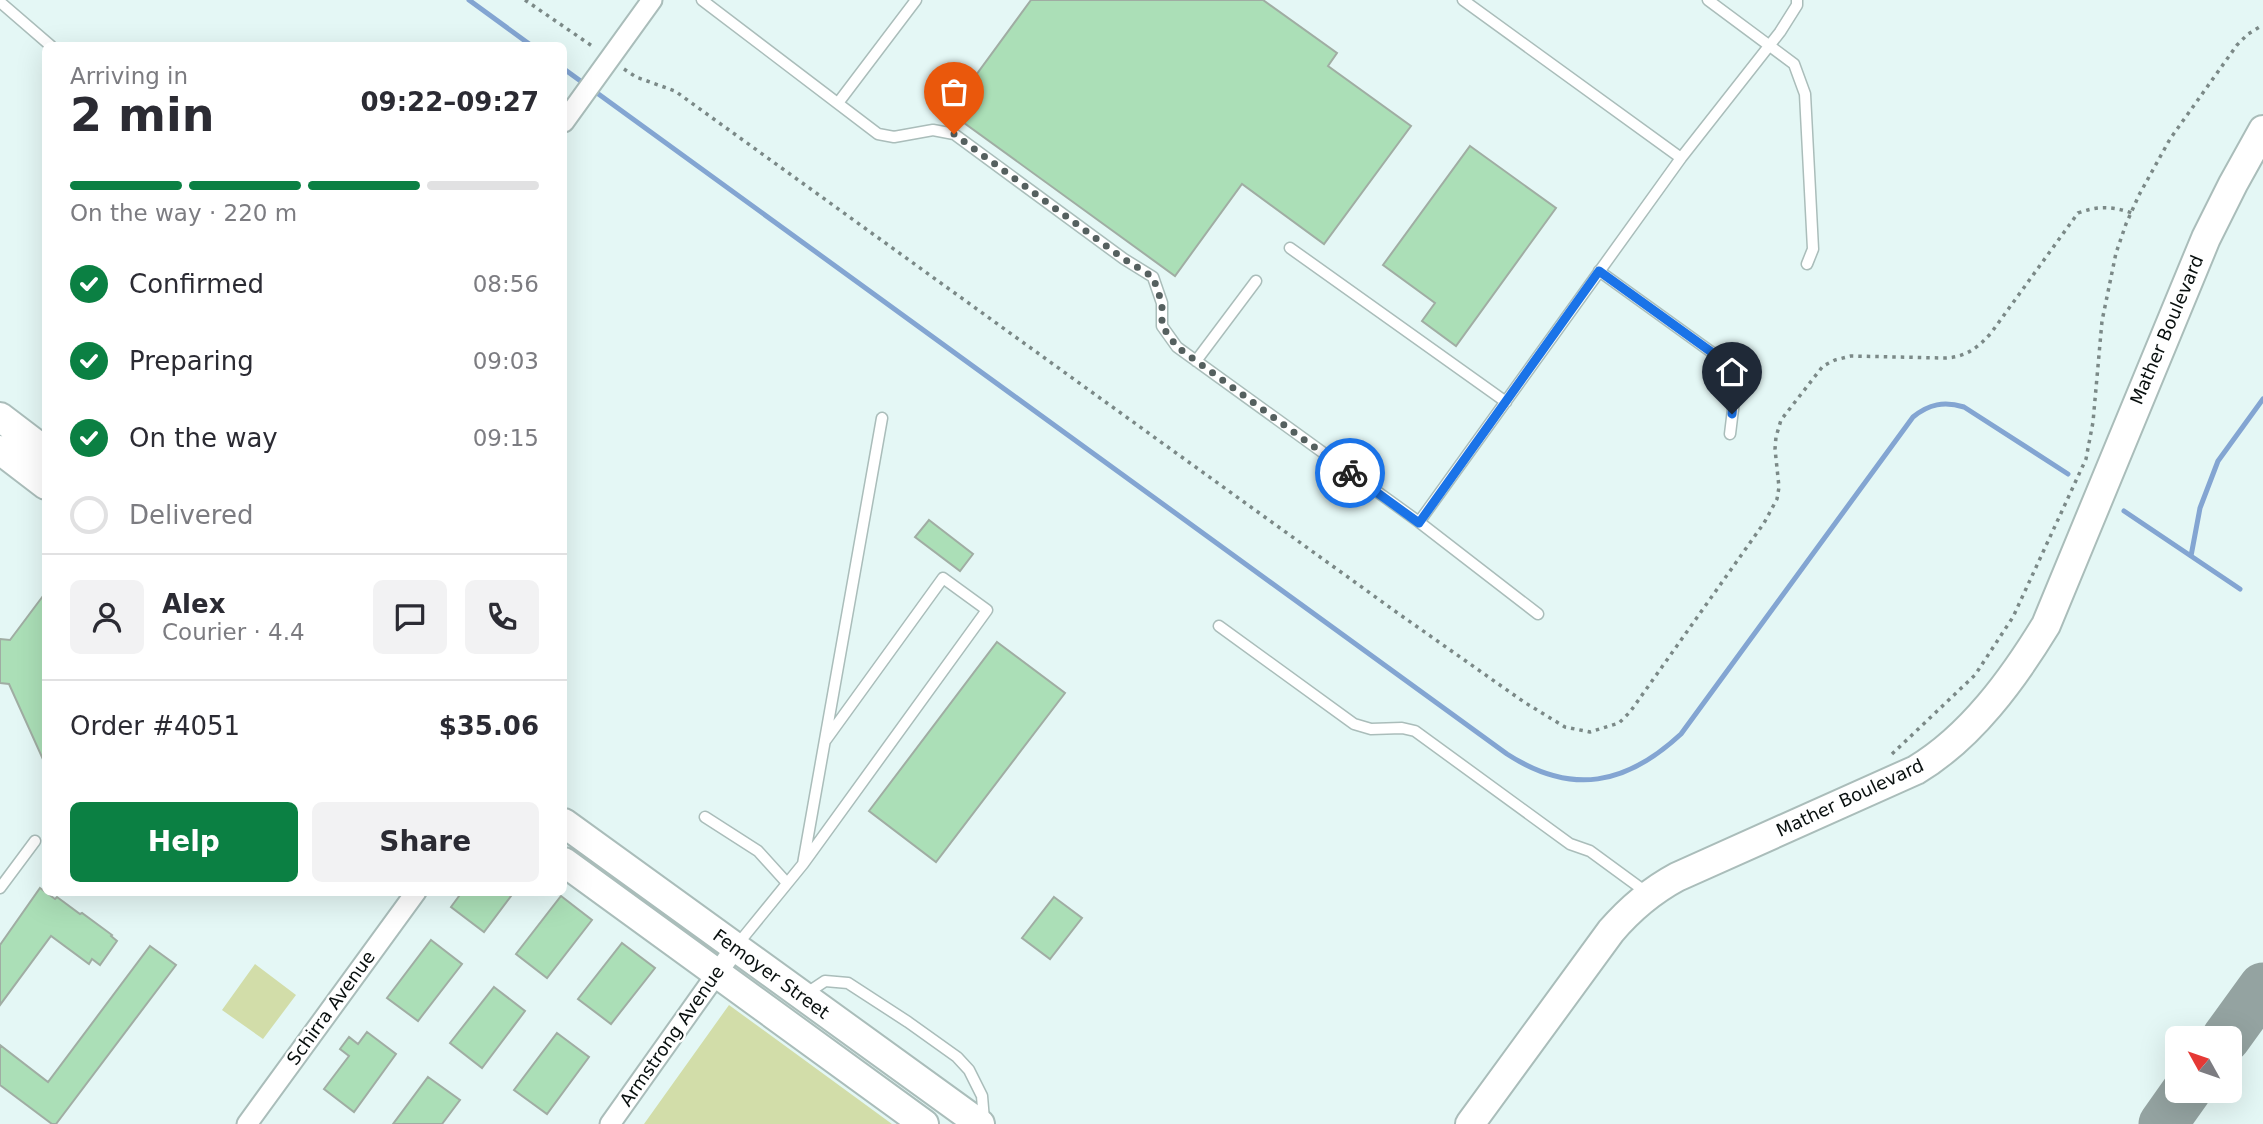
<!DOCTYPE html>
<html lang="en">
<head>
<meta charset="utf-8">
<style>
  :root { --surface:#fff; --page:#f2f2f3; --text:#2b2b33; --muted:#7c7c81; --line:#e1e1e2; --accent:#0b8043 }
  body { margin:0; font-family:"DejaVu Sans",sans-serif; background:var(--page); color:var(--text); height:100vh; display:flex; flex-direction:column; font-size:26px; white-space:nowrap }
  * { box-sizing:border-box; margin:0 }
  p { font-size:23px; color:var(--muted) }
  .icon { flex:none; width:38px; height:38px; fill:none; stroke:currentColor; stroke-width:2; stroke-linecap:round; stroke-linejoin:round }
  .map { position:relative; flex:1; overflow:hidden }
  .drawer { position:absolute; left:42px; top:42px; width:525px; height:854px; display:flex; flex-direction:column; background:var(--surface); border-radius:10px; box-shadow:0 7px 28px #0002 }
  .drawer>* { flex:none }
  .needle { width:46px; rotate:310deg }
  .buttons { position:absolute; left:2165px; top:1026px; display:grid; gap:14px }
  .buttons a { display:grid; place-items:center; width:77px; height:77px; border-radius:10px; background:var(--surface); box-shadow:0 7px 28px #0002; font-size:35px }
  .pin { position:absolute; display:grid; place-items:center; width:60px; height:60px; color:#fff; margin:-72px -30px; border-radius:50% 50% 50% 0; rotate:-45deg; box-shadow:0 0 7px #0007 }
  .pin .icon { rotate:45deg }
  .courier { position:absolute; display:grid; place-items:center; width:70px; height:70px; margin:-35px; border:5px solid #1a73e8; border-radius:50%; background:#fff; color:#222; box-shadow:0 2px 9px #0007 }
  .overview em { font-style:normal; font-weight:800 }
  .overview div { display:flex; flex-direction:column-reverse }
  .overview { display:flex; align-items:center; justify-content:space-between; height:119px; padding:0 28px }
  h1 { font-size:46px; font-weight:800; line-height:52px }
  .bar { display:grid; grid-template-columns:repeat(4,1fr); gap:10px 7px; align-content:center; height:84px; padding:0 28px }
  .bar i { height:9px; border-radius:5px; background:var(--line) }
  .bar .active { background:var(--accent) }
  .bar p { grid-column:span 4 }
  .line { display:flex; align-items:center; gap:18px; padding:0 28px; border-top:2px solid var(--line) }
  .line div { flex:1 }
  .round { display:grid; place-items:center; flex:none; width:74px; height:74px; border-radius:10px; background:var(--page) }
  ol { padding:0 28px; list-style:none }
  li { display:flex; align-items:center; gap:21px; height:77px }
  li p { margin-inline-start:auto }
  li .icon { padding:7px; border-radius:50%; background:var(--accent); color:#fff; stroke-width:4 }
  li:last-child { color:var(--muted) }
  li i { width:38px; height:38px; border:4px solid var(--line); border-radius:50% }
  .cta { display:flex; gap:14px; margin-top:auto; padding:14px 28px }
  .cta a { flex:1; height:80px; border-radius:10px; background:var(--accent); color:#fff; font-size:28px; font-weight:800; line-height:80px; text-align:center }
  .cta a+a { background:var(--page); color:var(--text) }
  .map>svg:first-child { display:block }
  .green { fill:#d2dda9 }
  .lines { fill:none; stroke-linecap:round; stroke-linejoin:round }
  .stream { stroke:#83a5d2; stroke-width:5 }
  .taxiway { stroke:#94a3a1; stroke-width:49 }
  .building { fill:#abdfb7; stroke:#a0ada3; stroke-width:2 }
  .lane-casing { stroke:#aabdba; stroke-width:13 }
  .street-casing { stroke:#aabdba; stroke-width:23 }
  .secondary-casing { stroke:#aabdba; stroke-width:32 }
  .path { stroke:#7b8987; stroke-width:3.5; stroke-dasharray:3.5 5; stroke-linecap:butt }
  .lane { stroke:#fff; stroke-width:10 }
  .street { stroke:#fff; stroke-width:19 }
  .secondary { stroke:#fff; stroke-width:28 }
  .done { stroke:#55605f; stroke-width:7; stroke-dasharray:0 12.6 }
  .route { stroke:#1a73e8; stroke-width:9 }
  .labels { text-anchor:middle; stroke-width:5; stroke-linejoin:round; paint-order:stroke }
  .street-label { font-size:18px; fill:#080f0e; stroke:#fff }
</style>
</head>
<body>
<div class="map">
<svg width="2263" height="1124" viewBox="0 0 2263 1124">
  <rect width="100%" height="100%" fill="#e4f7f5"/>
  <!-- green -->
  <path class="green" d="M 255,964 L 296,995 L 263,1039 L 222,1010 Z
    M 729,1005 L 892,1124 L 644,1124 Z"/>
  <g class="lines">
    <!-- stream -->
    <path class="stream" d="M 469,0 L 532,46
      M 564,69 L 1507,754 C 1572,796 1626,785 1681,734 L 1913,417 C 1929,404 1944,401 1964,407 L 2068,474
      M 2124,511 L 2240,589
      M 2191,556 L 2200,508 L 2218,461 L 2263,399"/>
    <!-- taxiway -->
    <path class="taxiway" d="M 2226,1038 L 2263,987
      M 2163,1124 L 2187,1090"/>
  </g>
  <!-- building -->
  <path class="building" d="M 1031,0 L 1263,0 L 1337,53 L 1328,66 L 1411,126 L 1324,244 L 1242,184 L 1175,276 L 949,112 Z
    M 1470,146 L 1556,208 L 1456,346 L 1422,321 L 1435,303 L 1383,265 Z
    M 929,520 L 973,554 L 960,571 L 915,537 Z
    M 46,592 L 46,766 L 9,684 L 0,683 L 0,639 L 10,640 Z
    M 997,642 L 1065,693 L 936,862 L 869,811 Z
    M 40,888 L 55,899 L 57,897 L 80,914 L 82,913 L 112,935 L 111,936 L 117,941 L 100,965 L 92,959 L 89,964 L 51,936 L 0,1005 L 0,945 Z
    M 462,892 L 514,892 L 484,932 L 451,907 Z
    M 561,896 L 592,920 L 547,978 L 516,954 Z
    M 1054,897 L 1082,918 L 1050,959 L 1022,938 Z
    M 431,940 L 462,964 L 418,1021 L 387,998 Z
    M 622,943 L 655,968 L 611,1024 L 578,999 Z
    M 150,946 L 176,965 L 56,1124 L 52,1124 L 0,1085 L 0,1045 L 48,1082 Z
    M 494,987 L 525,1011 L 482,1068 L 450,1043 Z
    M 367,1032 L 396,1054 L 354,1112 L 324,1089 L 349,1056 L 340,1049 L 349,1037 L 358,1044 Z
    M 557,1033 L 589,1057 L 547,1114 L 514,1090 Z
    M 428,1077 L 460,1100 L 442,1124 L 393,1124 Z"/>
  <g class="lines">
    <defs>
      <path id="lane" d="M 702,0 L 878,134 L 894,137 L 933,130 L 954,134 L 1124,259 L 1153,277 L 1162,303 L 1162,326 L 1177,347 L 1419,522 L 1538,614
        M 1463,0 L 1681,158
        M 1708,0 L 1794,64 L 1805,94 L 1813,249 L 1807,264
        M 0,2 L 51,46
        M 838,103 L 916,0
        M 1290,248 L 1506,402
        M 1599,271 L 1728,364 L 1735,393 L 1730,434
        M 1196,361 L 1256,281
        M 1419,522 L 1681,158 L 1780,32 L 1797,5 L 1797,0
        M 1219,626 L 1354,724 L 1371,729 L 1402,728 L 1415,731 L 1570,844 L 1590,851 L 1646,892
        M 705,817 L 758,851 L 787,883
        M 803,864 L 987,610 L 943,578 L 825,741
        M 0,888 L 35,841
        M 737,945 L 803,864 L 882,418
        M 804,995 L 825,981 L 848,983 L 908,1022 L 957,1057 L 969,1070 L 982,1096 L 984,1120"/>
      <path id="street" d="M 564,122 L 652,0
        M 247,1124 L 416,892
        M 610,1124 L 735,948"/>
      <path id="secondary" d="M 0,417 L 46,452
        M 0,450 L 46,485
        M 564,823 L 980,1124
        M 564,862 L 924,1124
        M 1470,1124 L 1611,931 C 1630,909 1651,891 1677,877 L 1916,770 C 1971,737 2013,679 2046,625 L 2206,238 L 2233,184 L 2263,130"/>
    </defs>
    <!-- lane casing -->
    <use href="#lane" class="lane-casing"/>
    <!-- street casing -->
    <use href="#street" class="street-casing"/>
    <!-- secondary casing -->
    <use href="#secondary" class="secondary-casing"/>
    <!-- path -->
    <path class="path" d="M 525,0 L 595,48
      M 624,69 L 636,77 L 675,91 L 1399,614 L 1524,702 L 1565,727 L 1590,732 L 1619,723 L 1630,712 L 1764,523 L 1777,499 L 1779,487 L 1775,449 L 1776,437 L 1781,420 L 1823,366 L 1835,360 L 1851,356 L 1943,358 C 1964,358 1977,349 1991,333 L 2078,213 C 2097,206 2112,206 2132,213
      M 1892,754 L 1975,675 L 2013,617 L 2086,459 L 2093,422 L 2102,321 L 2116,253 L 2126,224 L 2139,195 L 2170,139 L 2237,45 L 2248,34 L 2263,25"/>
    <!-- lane -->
    <use href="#lane" class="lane"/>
    <!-- street -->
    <use href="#street" class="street"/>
    <!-- secondary -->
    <use href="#secondary" class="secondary"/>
  </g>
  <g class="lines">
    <!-- done -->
    <path class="done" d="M 954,134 L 1124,259 L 1153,277 L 1162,303 L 1162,326 L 1177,347 L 1350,473"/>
    <!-- route -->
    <path class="route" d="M 1350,473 L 1419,523 L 1599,271 L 1728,364 L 1734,393 L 1732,414"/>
  </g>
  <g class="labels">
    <!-- street labels -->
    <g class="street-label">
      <text transform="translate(2167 330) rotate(-67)" y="6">Mather Boulevard</text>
      <text transform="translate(1850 798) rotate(-25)" y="6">Mather Boulevard</text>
      <text transform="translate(771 974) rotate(36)" y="6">Femoyer Street</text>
      <text transform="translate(331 1008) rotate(-54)" y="6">Schirra Avenue</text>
      <text transform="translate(672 1036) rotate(-55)" y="6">Armstrong Avenue</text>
    </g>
  </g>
</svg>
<div class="buttons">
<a><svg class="needle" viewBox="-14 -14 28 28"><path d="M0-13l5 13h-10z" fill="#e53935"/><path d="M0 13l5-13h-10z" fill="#7c7c81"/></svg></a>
</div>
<div class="pin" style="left:954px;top:134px;background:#ea580c"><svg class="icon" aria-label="bag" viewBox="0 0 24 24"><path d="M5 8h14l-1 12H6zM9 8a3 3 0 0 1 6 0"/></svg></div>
<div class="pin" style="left:1732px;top:414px;background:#1f2937"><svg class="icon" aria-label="home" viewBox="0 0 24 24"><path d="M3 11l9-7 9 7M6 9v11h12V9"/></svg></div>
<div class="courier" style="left:1350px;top:473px"><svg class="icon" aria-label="bike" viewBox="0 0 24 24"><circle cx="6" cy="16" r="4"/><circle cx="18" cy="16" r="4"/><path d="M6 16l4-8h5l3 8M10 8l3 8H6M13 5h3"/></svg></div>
<section class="drawer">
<div class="overview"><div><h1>2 min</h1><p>Arriving in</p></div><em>09:22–09:27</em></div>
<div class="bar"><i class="active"></i><i class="active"></i><i class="active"></i><i></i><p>On the way · 220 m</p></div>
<ol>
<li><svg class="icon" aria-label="check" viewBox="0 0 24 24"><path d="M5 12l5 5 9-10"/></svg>Confirmed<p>08:56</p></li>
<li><svg class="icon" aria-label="check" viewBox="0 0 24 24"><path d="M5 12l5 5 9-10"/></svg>Preparing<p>09:03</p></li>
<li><svg class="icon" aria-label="check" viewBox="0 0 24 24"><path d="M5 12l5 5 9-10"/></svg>On the way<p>09:15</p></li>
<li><i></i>Delivered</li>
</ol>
<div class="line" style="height:126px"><a class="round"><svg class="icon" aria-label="person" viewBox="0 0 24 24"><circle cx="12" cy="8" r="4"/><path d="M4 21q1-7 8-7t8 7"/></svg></a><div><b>Alex</b><p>Courier · 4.4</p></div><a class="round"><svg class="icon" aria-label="chat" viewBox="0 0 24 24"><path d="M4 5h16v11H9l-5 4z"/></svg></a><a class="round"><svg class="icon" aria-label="phone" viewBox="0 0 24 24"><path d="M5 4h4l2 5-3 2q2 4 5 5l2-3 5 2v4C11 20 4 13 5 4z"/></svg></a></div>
<div class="line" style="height:91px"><div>Order #4051</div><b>$35.06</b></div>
<div class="cta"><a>Help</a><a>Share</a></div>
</section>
</div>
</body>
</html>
